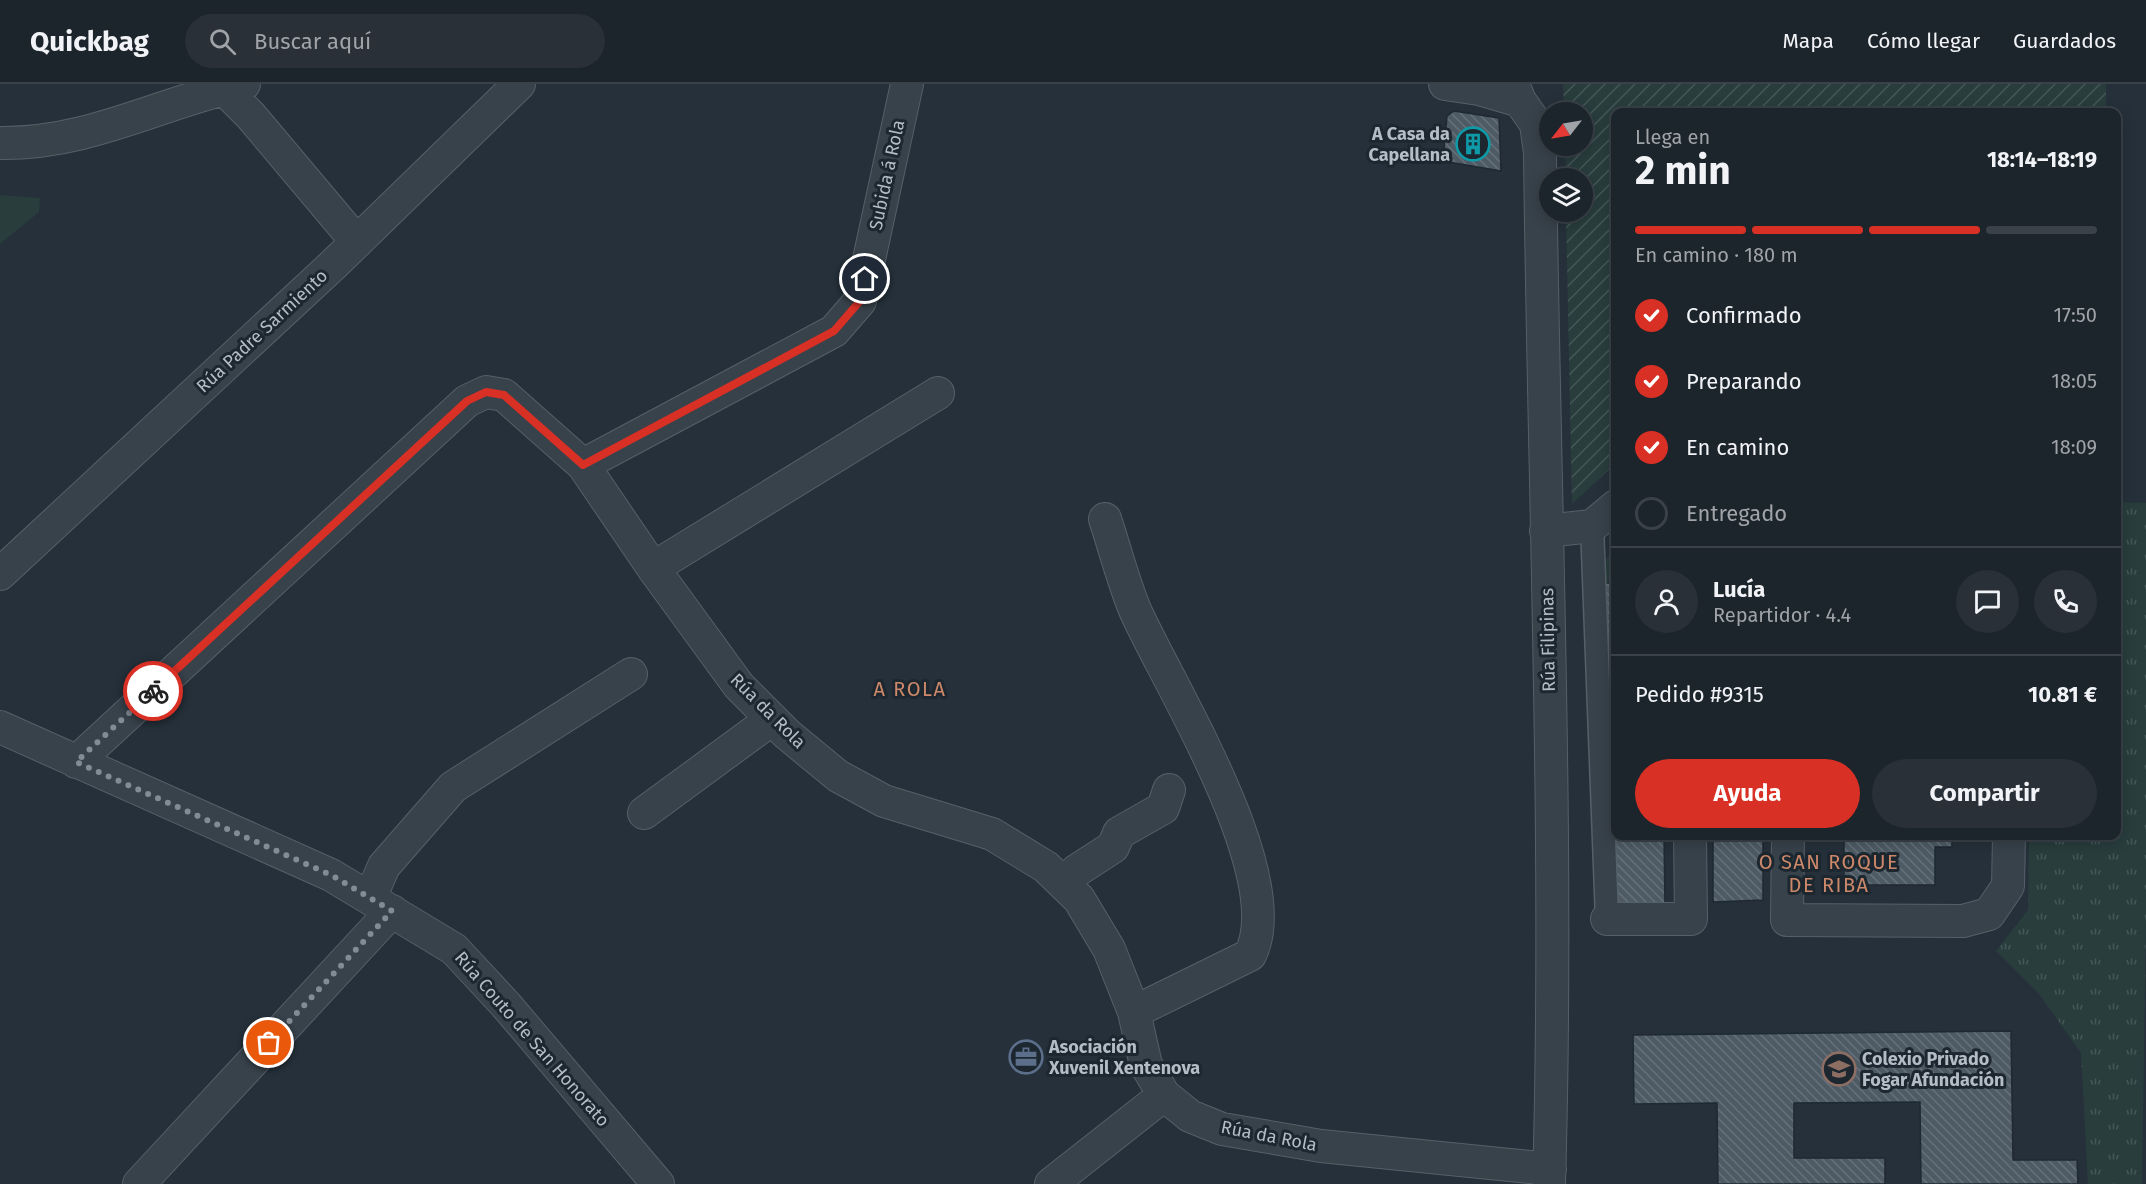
<!DOCTYPE html>
<html lang="es">
<head>
<meta charset="utf-8">
<style>
  :root { --surface:#1c242c; --page:#293038; --text:#f1f3f6; --muted:#a0a4a9; --line:#3a4148; --accent:#d93025 }
  body { margin:0; font-family:"Fira Sans",sans-serif; background:var(--page); color:var(--text); height:100vh; display:flex; flex-direction:column; font-size:22px; white-space:nowrap }
  * { box-sizing:border-box; margin:0 }
  p { font-size:20px; color:var(--muted) }
  .icon { flex:none; width:33px; height:33px; fill:none; stroke:currentColor; stroke-width:2; stroke-linecap:round; stroke-linejoin:round }
  .map { position:relative; flex:1; overflow:hidden }
  .side { position:absolute; left:1611px; top:24px; width:510px; height:732px; display:flex; flex-direction:column; background:var(--surface); border-radius:12px; box-shadow:0 3px 15px #0003,0 0 0 2px var(--line) }
  .side>* { flex:none }
  .needle { width:39px; rotate:239deg }
  .controls { position:absolute; left:1539px; top:18px; display:grid; gap:12px }
  .controls a { display:grid; place-items:center; width:54px; height:54px; border-radius:50%; background:var(--surface); box-shadow:0 3px 15px #0003,0 0 0 2px var(--line); font-size:30px }
  .pin { position:absolute; display:grid; place-items:center; width:51px; height:51px; color:#fff; margin:-26px; border:3px solid #fff; border-radius:50%; box-shadow:0 2px 6px #0007 }
  .courier { position:absolute; display:grid; place-items:center; width:60px; height:60px; margin:-30px; border:4px solid #d93025; border-radius:50%; background:#fff; color:#222; box-shadow:0 2px 8px #0007 }
  .overview em { font-style:normal; font-weight:700 }
  .overview div { display:flex; flex-direction:column-reverse }
  .overview { display:flex; align-items:center; justify-content:space-between; height:102px; padding:0 24px }
  h1 { font-size:39px; font-weight:700; line-height:45px }
  .bar { display:grid; grid-template-columns:repeat(4,1fr); gap:9px 6px; align-content:center; height:72px; padding:0 24px }
  .bar i { height:8px; border-radius:4px; background:var(--line) }
  .bar .active { background:var(--accent) }
  .bar p { grid-column:span 4 }
  .line { display:flex; align-items:center; gap:15px; padding:0 24px; border-top:2px solid var(--line) }
  .line div { flex:1 }
  .round { display:grid; place-items:center; flex:none; width:63px; height:63px; border-radius:32px; background:var(--page) }
  ol { padding:0 24px; list-style:none }
  li { display:flex; align-items:center; gap:18px; height:66px }
  li p { margin-inline-start:auto }
  li .icon { padding:6px; border-radius:50%; background:var(--accent); color:#fff; stroke-width:4 }
  li:last-child { color:var(--muted) }
  li i { width:33px; height:33px; border:3px solid var(--line); border-radius:50% }
  .cta { display:flex; gap:12px; margin-top:auto; padding:12px 24px }
  .cta a { flex:1; height:69px; border-radius:36px; background:var(--accent); color:#fff; font-size:24px; font-weight:700; line-height:69px; text-align:center }
  .cta a+a { background:var(--page); color:var(--text) }
  header { display:flex; align-items:center; gap:36px; box-sizing:border-box; height:84px; padding:0 30px; background:var(--surface); border-bottom:2px solid var(--line) }
  header strong { font-size:28px }
  nav { display:flex; gap:33px; margin-inline-start:auto; font-size:21px }
  .search { width:420px; height:54px; background:var(--page); display:flex; align-items:center; gap:15px; box-sizing:border-box; padding:0 21px; border-radius:33px; color:var(--muted); font-size:22px }
  .map>svg:first-child { display:block }
  .grass { fill:url(#grass-tufts) }
  .park { fill:#283d3c }
  .garden { fill:url(#garden-furrows) }
  .building { fill:url(#building-back-hatch); stroke:#1f2932; stroke-width:1.5 }
  .lines { fill:none; stroke-linecap:round; stroke-linejoin:round }
  .pedestrian-casing { stroke:#566069; stroke-width:25 }
  .minor-casing { stroke:#566069; stroke-width:34 }
  .pedestrian { stroke:#38424b; stroke-width:22 }
  .minor { stroke:#38424b; stroke-width:32 }
  .done { stroke:#828c95; stroke-width:6; stroke-dasharray:0 10.8 }
  .route { stroke:#d93025; stroke-width:8 }
  .labels { text-anchor:middle; stroke-width:6; stroke-linejoin:round; paint-order:stroke }
  .poi-label { font-size:18px; font-weight:bold; fill:#b4bdc6; stroke:#1d2730; text-anchor:start }
  .street-label { font-size:18px; fill:#b4bdc6; stroke:#1d2730 }
  .neighbourhood-label { font-size:20px; letter-spacing:1.5px; fill:#cc8869; stroke:#1d2730 }
</style>
</head>
<body>
<header>
<strong>Quickbag</strong>
<div class="search"><svg class="icon" aria-label="search" viewBox="0 0 24 24"><circle cx="10" cy="10" r="6"/><path d="M15 15l6 6"/></svg>Buscar aquí</div>
<nav><a>Mapa</a><a>Cómo llegar</a><a>Guardados</a></nav>
</header>
<div class="map">
<svg width="2146" height="1100" viewBox="0 0 2146 1100">
  <defs>
    <pattern id="grass-tufts" width="24" height="20" patternUnits="userSpaceOnUse" patternTransform="scale(1.5)"><rect width="24" height="20" fill="#283d3c"/><path d="M3 7l-1-3M5 7V3M7 7l1-3M15 17l-1-3M17 17v-4M19 17l1-3" fill="none" stroke="#455757"/></pattern>
    <pattern id="garden-furrows" width="10" height="10" patternUnits="userSpaceOnUse" patternTransform="scale(1.5)"><rect width="10" height="10" fill="#283d3c"/><path d="M-1 1l2-2M0 10L10 0M9 11l2-2" fill="none" stroke="#455757"/></pattern>
    <pattern id="building-back-hatch" width="6" height="6" patternUnits="userSpaceOnUse" patternTransform="scale(1.5)"><rect width="6" height="6" fill="#4e5b65"/><path d="M-1 5l2 2M0 0l6 6M5-1l2 2" fill="none" stroke="#65717a"/></pattern>
  </defs>
  <rect width="100%" height="100%" fill="#25303a"/>
  <!-- grass -->
  <path class="grass" d="M 2117,418 L 2146,419 L 2146,836 L 2142,1100 L 2088,1100 L 2081,969 L 2039,910 L 1996,867 L 2028,826 L 2029,752 L 2116,752 Z"/>
  <!-- park -->
  <path class="park" d="M 0,111 L 40,114 L 39,128 L 0,160 Z
    M 1615,466 L 1615,499 L 1604,499 L 1603,478 Z"/>
  <!-- garden -->
  <path class="garden" d="M 1563,0 L 2106,0 L 2106,28 L 1616,28 L 1615,380 L 1572,420 L 1566,128 L 1582,128 L 1582,94 L 1566,94 L 1565,62 L 1582,62 L 1582,28 L 1564,28 Z"/>
  <!-- building -->
  <path class="building" d="M 1454,27 L 1499,34 L 1501,87 L 1443,77 L 1447,32 Z
    M 1604,499 L 1616,499 L 1616,752 L 1664,752 L 1665,820 L 1615,823 Z
    M 1713,752 L 1763,752 L 1763,816 L 1713,818 Z
    M 1844,752 L 1952,752 L 1952,763 L 1935,763 L 1935,801 L 1844,801 Z
    M 2011,947 L 2013,1076 L 2077,1076 L 2078,1100 L 1921,1100 L 1920,1018 L 1794,1019 L 1794,1074 L 1885,1074 L 1885,1100 L 1718,1100 L 1717,1019 L 1634,1020 L 1633,951 Z"/>
  <g class="lines">
    <defs>
      <path id="pedestrian" d="M 1592,442 L 1607,835"/>
      <path id="minor" d="M 219,0 L 251,32 L 357,158
        M 1445,0 L 1479,5 L 1520,17
        M 1513,0 L 1520,17 L 1536,40 L 1540,69 C 1544,413 1559,757 1549,1100
        M 0,59 C 90,60 159,19 244,0
        M 583,381 L 834,247 L 860,217 L 907,0
        M 1105,435 C 1115,465 1123,497 1135,526 C 1169,602 1290,793 1250,871 L 1134,928
        M 1546,447 L 1592,442 L 1616,422
        M 653,484 L 938,309
        M 0,490 L 334,180 L 519,0
        M 0,643 L 331,791 L 454,865 L 506,921 L 658,1100
        M 76,678 L 467,317 L 486,308 L 504,311 L 583,381 L 653,484 L 739,602 L 787,650 L 838,692 L 884,717 L 992,750 L 1046,783 L 1079,815 L 1109,865 L 1134,928 L 1146,981 L 1164,1011 L 1190,1032 L 1222,1045 L 1321,1062 L 1550,1085
        M 644,729 L 772,635
        M 1788,752 L 1787,836 L 1963,837 L 1989,830 L 2008,802 L 2009,752
        M 1065,801 L 1076,787 L 1113,763 L 1119,749 L 1163,724 L 1169,706
        M 370,814 L 384,782 L 453,703 L 631,590
        M 1607,835 L 1691,835 L 1690,752
        M 139,1100 L 392,827
        M 1051,1100 L 1164,1011"/>
    </defs>
    <!-- pedestrian casing -->
    <use href="#pedestrian" class="pedestrian-casing"/>
    <!-- minor casing -->
    <use href="#minor" class="minor-casing"/>
    <!-- pedestrian -->
    <use href="#pedestrian" class="pedestrian"/>
    <!-- minor -->
    <use href="#minor" class="minor"/>
  </g>
  <g class="lines">
    <!-- done -->
    <path class="done" d="M 153,607 L 76,678 L 331,791 L 392,827 L 269,959"/>
    <!-- route -->
    <path class="route" d="M 153,607 L 467,317 L 486,308 L 504,311 L 583,381 L 834,247 L 860,217 L 865,195"/>
  </g>
  <!-- icons -->
  <defs>
    <symbol id="building-ring" viewBox="-11 -11 22 22"><circle r="9.5" fill="#1d2730" stroke="#0f9aa8" stroke-width="1.5"/><path d="M-4-6H4V6H1V3H-1V6H-4ZM-2.5-4.3h1.7v1.8h-1.7ZM.8-4.3h1.7v1.8H.8ZM-2.5-1h1.7V.8h-1.7ZM.8-1h1.7V.8H.8Z" fill="#0f9aa8"/></symbol>
    <symbol id="office-ring" viewBox="-11 -11 22 22"><circle r="9.5" fill="#1d2730" stroke="#5c6f8a" stroke-width="1.5"/><path d="M-6-3h4V-5.5h4V-3h4V5H-6ZM-1-4.5V-3h2v-1.5ZM-6 0V1H6V0Z" fill="#5c6f8a"/></symbol>
    <symbol id="school-ring" viewBox="-11 -11 22 22"><circle r="9.5" fill="#1d2730" stroke="#8d6e63" stroke-width="1.5"/><path d="M0-5L7-2L0 1L-7-2ZM-4 1L0 2.5L4 1V4Q0 6-4 4Z" fill="#8d6e63"/></symbol>
  </defs>
  <g fill-rule="evenodd">
    <use href="#building-ring" x="1454" y="41" width="38" height="38"/>
    <use href="#office-ring" x="1007" y="954" width="38" height="38"/>
    <use href="#school-ring" x="1820" y="966" width="38" height="38"/>
  </g>
  <g class="labels">
    <!-- poi labels -->
    <g class="poi-label">
      <text x="1450" y="56" text-anchor="end">A Casa da<tspan x="1450" dy="21">Capellana</tspan></text>
      <text x="1049" y="969">Asociación<tspan x="1049" dy="21">Xuvenil Xentenova</tspan></text>
      <text x="1862" y="981">Colexio Privado<tspan x="1862" dy="21">Fogar Afundación</tspan></text>
    </g>
    <!-- street labels -->
    <g class="street-label">
      <text transform="translate(887 91) rotate(-78)" y="6">Subida á Rola</text>
      <text transform="translate(262 247) rotate(-43)" y="6">Rúa Padre Sarmiento</text>
      <text transform="translate(1548 556) rotate(-91)" y="6">Rúa Filipinas</text>
      <text transform="translate(768 627) rotate(45)" y="6">Rúa da Rola</text>
      <text transform="translate(532 955) rotate(49)" y="6">Rúa Couto de San Honorato</text>
      <text transform="translate(1269 1052) rotate(11)" y="6">Rúa da Rola</text>
    </g>
    <!-- neighbourhood labels -->
    <g class="neighbourhood-label">
      <text x="910" y="612">A ROLA</text>
      <text x="1829" y="785">O SAN ROQUE<tspan x="1829" dy="23">DE RIBA</tspan></text>
    </g>
  </g>
</svg>
<div class="controls">
<a><svg class="needle" viewBox="-14 -14 28 28"><path d="M0-13l5 13h-10z" fill="#e53935"/><path d="M0 13l5-13h-10z" fill="#a0a4a9"/></svg></a>
<a><svg class="icon" aria-label="layers" viewBox="0 0 24 24"><path d="M12 4l9 5-9 5-9-5zM3 14l9 5 9-5"/></svg></a>
</div>
<div class="pin" style="left:269px;top:959px;background:#ea580c"><svg class="icon" aria-label="bag" viewBox="0 0 24 24"><path d="M5 8h14l-1 12H6zM9 8a3 3 0 0 1 6 0"/></svg></div>
<div class="pin" style="left:865px;top:195px;background:#1f2937"><svg class="icon" aria-label="home" viewBox="0 0 24 24"><path d="M3 11l9-7 9 7M6 9v11h12V9"/></svg></div>
<div class="courier" style="left:153px;top:607px"><svg class="icon" aria-label="bike" viewBox="0 0 24 24"><circle cx="6" cy="16" r="4"/><circle cx="18" cy="16" r="4"/><path d="M6 16l4-8h5l3 8M10 8l3 8H6M13 5h3"/></svg></div>
<section class="side">
<div class="overview"><div><h1>2 min</h1><p>Llega en</p></div><em>18:14–18:19</em></div>
<div class="bar"><i class="active"></i><i class="active"></i><i class="active"></i><i></i><p>En camino · 180 m</p></div>
<ol>
<li><svg class="icon" aria-label="check" viewBox="0 0 24 24"><path d="M5 12l5 5 9-10"/></svg>Confirmado<p>17:50</p></li>
<li><svg class="icon" aria-label="check" viewBox="0 0 24 24"><path d="M5 12l5 5 9-10"/></svg>Preparando<p>18:05</p></li>
<li><svg class="icon" aria-label="check" viewBox="0 0 24 24"><path d="M5 12l5 5 9-10"/></svg>En camino<p>18:09</p></li>
<li><i></i>Entregado</li>
</ol>
<div class="line" style="height:108px"><a class="round"><svg class="icon" aria-label="person" viewBox="0 0 24 24"><circle cx="12" cy="8" r="4"/><path d="M4 21q1-7 8-7t8 7"/></svg></a><div><b>Lucía</b><p>Repartidor · 4.4</p></div><a class="round"><svg class="icon" aria-label="chat" viewBox="0 0 24 24"><path d="M4 5h16v11H9l-5 4z"/></svg></a><a class="round"><svg class="icon" aria-label="phone" viewBox="0 0 24 24"><path d="M5 4h4l2 5-3 2q2 4 5 5l2-3 5 2v4C11 20 4 13 5 4z"/></svg></a></div>
<div class="line" style="height:78px"><div>Pedido #9315</div><b>10.81 €</b></div>
<div class="cta"><a>Ayuda</a><a>Compartir</a></div>
</section>
</div>
</body>
</html>
